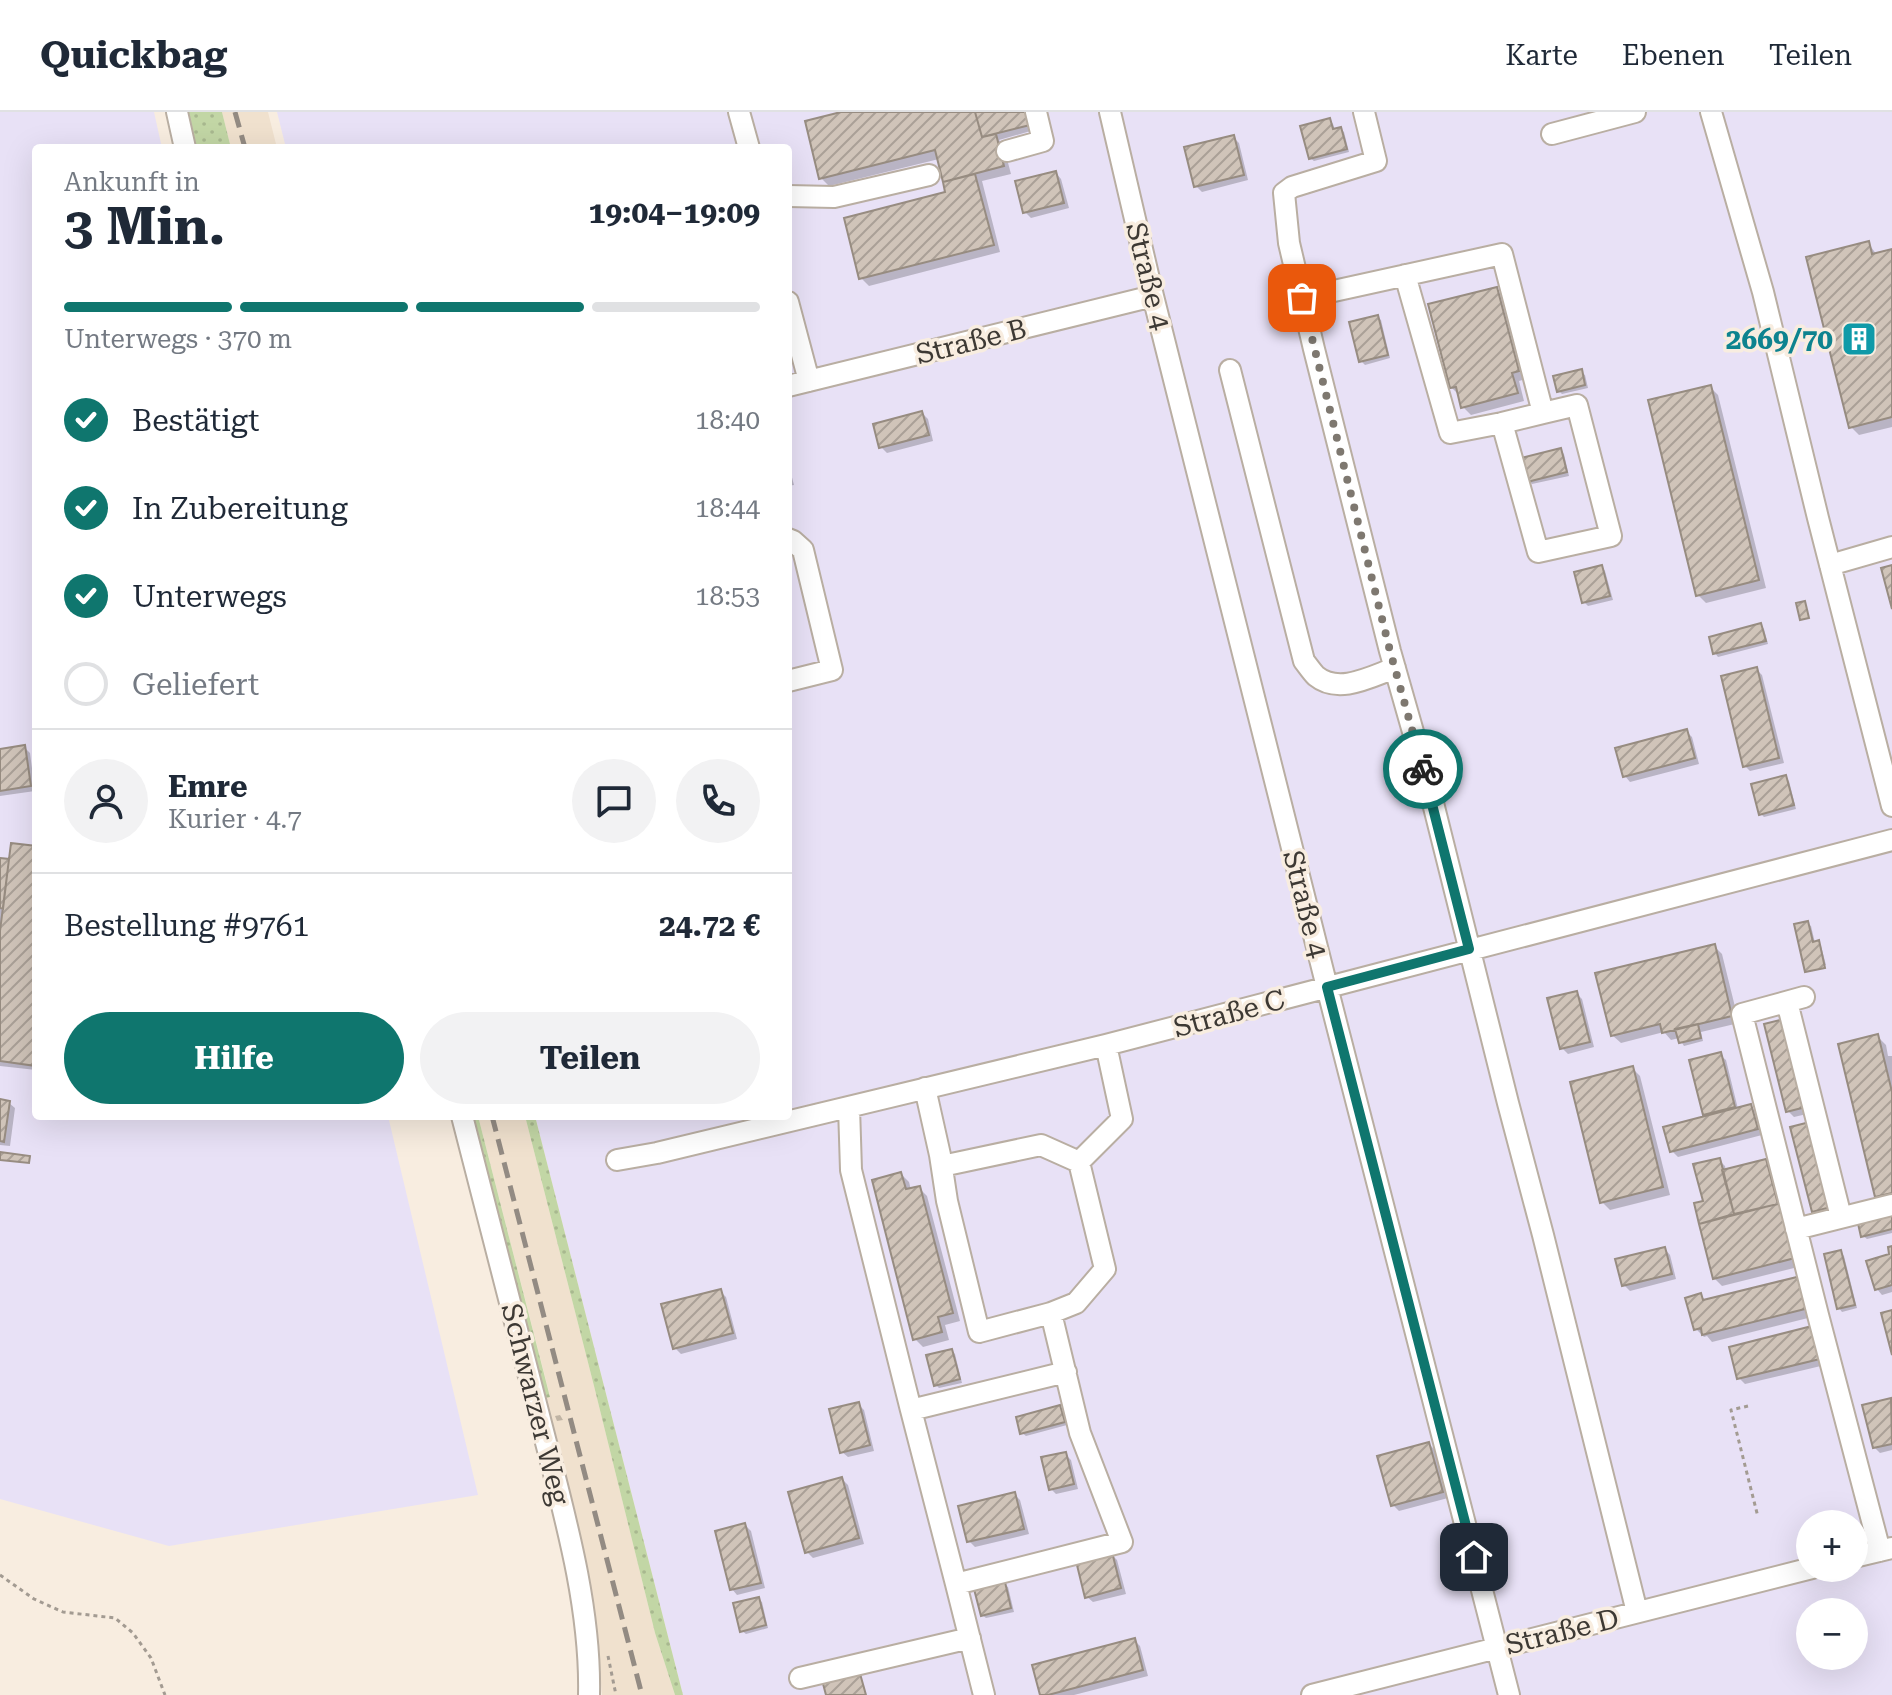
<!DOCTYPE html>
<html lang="de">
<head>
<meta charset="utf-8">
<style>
  :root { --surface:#fff; --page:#f2f2f3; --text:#1f2937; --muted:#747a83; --line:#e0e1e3; --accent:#0f766e }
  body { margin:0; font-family:"Roboto Serif",serif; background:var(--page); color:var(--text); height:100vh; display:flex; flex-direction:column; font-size:30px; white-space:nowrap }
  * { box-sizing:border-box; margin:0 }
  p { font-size:26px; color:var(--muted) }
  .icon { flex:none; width:44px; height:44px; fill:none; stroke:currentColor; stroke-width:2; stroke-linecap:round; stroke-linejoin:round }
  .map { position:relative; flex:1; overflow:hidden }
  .details { position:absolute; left:32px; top:32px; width:760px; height:976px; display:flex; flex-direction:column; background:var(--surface); border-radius:8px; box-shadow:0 8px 32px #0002 }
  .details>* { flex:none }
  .buttons { position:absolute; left:1796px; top:1398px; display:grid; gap:16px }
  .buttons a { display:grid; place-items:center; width:72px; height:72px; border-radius:50%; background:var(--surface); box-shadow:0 8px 32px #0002; font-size:40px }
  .pin { position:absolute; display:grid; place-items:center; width:68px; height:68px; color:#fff; margin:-34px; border-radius:16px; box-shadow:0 4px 12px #0006 }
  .courier { position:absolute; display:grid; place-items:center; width:80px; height:80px; margin:-40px; border:6px solid #0f766e; border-radius:50%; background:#fff; color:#222; box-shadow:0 2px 10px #0007 }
  .overview em { font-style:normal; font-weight:700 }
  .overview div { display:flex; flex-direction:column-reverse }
  .overview { display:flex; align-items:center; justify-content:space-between; height:136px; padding:0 32px }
  h1 { font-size:52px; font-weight:700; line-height:60px }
  .bar { display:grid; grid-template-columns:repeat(4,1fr); gap:12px 8px; align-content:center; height:96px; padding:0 32px }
  .bar i { height:10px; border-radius:6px; background:var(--line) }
  .bar .current { background:var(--accent) }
  .bar p { grid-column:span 4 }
  .line { display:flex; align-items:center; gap:20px; padding:0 32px; border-top:2px solid var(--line) }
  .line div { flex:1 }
  .round { display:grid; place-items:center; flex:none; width:84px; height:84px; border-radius:42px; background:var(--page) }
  ol { padding:0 32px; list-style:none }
  li { display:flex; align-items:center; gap:24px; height:88px }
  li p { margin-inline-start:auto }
  li .icon { padding:8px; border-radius:50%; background:var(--accent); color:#fff; stroke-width:4 }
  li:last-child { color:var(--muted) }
  li i { width:44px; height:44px; border:4px solid var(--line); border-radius:50% }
  .cta { display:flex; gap:16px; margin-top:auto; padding:16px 32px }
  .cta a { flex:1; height:92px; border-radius:48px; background:var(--accent); color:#fff; font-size:32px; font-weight:700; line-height:92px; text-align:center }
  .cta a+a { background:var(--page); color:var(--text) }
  header { display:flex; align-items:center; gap:48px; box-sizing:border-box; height:112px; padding:0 40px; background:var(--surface); border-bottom:2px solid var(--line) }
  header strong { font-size:38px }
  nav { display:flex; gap:44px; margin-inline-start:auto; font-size:28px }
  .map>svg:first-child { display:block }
  .industrial { fill:#e8e1f6; fill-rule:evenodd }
  .built { fill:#f0e1ce }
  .grass { fill:url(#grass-dots) }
  .shadow { fill:#0003 }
  .building { fill:url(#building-hatch); stroke:#978c81; stroke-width:2 }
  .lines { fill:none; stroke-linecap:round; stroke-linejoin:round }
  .minor-casing { stroke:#b9aea2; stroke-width:24 }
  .path { stroke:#a39b92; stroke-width:3; stroke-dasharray:4 4; stroke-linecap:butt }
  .minor { stroke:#fff; stroke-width:20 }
  .rail { stroke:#938b83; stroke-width:5; stroke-dasharray:16 8; stroke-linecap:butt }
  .done { stroke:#7e7870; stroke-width:8; stroke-dasharray:0 14.4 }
  .route { stroke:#0f766e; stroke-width:10 }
  .labels { text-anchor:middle; stroke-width:7; stroke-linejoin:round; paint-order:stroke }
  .street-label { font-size:28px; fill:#3d3934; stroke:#f8ede0 }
  .culture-label { font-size:28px; font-weight:bold; fill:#0d838f; stroke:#f8ede0; text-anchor:end }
</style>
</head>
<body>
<header>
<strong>Quickbag</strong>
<nav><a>Karte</a><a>Ebenen</a><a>Teilen</a></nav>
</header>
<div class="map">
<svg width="1892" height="1583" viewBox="0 0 1892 1583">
  <defs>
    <pattern id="grass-dots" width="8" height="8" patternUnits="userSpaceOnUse" patternTransform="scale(2)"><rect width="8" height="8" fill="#c2d6a5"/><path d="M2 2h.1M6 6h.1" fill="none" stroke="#a8b88f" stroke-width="1.8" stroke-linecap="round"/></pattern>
    <pattern id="building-hatch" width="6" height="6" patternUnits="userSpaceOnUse" patternTransform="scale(2)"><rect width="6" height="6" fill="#d0c4b9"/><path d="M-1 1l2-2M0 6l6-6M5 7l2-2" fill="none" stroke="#aaa097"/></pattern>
  </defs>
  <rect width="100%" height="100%" fill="#f8ede0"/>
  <!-- industrial -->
  <path class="industrial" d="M 0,0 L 154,0 L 162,36 L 36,36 L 36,1004 L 388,1004 L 478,1383 L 169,1434 L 0,1387 Z
    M 277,0 L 1892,0 L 1892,1583 L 683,1583 L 535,1004 L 788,1004 L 788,36 L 286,36 ZM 1810,1412 L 1854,1412 L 1854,1456 L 1810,1456 ZM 1810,1500 L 1854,1500 L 1854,1544 L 1810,1544 Z"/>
  <!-- built -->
  <path class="built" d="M 222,0 L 268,0 L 277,36 L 231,36 Z
    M 478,1004 L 525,1004 L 594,1274 L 655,1521 L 675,1583 L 602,1583 L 598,1530 L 580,1439 L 541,1287 L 550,1284 Z"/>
  <!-- grass -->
  <path class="grass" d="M 188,0 L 222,0 L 231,36 L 196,36 Z
    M 469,1004 L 478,1004 L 550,1285 L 541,1287 Z
    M 525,1004 L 535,1004 L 683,1583 L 675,1583 L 655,1521 L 594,1274 Z"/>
  <!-- shadow -->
  <path class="shadow" d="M 849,0 L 1029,0 L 1034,18 L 999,28 L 1003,32 L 1011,62 L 982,69 L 1000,140 L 869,174 L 861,166 L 948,81 L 939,47 L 829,74 L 821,66 Z
    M 1330,8 L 1333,12 L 1335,18 L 1340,17 L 1344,20 L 1349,40 L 1314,49 L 1310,46 Z
    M 1234,26 L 1239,31 L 1248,68 L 1202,80 L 1196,74 Z
    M 1056,61 L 1061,67 L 1069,96 L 1031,106 L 1025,100 Z
    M 1868,131 L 1877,143 L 1892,139 L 1892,315 L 1859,323 L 1851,315 Z
    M 1496,177 L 1504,185 L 1526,267 L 1519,269 L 1524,289 L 1471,303 L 1463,295 L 1460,284 L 1451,275 Z
    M 1377,205 L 1381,208 L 1390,246 L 1365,253 L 1361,249 Z
    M 1581,260 L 1585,263 L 1588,276 L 1562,282 L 1559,279 Z
    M 1710,275 L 1718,283 L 1766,476 L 1706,491 L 1698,483 Z
    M 922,301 L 928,307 L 933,329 L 887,341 L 881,335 Z
    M 1561,339 L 1564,342 L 1569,364 L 1532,372 L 1529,369 Z
    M 788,350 L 794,373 L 788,374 Z
    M 1602,455 L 1605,459 L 1613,488 L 1588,494 L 1584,490 Z
    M 1761,513 L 1764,517 L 1768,532 L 1718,545 L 1715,541 Z
    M 1756,557 L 1762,563 L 1784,651 L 1750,659 L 1745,654 Z
    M 1686,619 L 1692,625 L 1699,652 L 1630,670 L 1625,664 Z
    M 24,635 L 30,641 L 35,679 L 0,684 L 0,639 Z
    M 1785,665 L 1789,669 L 1796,697 L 1764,705 L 1761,702 Z
    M 36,736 L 36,958 L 0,954 L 0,748 L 11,749 Z
    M 1807,811 L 1811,814 L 1815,831 L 1818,830 L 1821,834 L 1826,853 L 1807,858 Z
    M 1714,834 L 1722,842 L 1739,911 L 1701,920 L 1703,929 L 1684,934 L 1679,926 L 1671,928 L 1664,920 L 1621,931 L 1612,923 Z
    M 1576,881 L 1582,887 L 1594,935 L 1568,942 L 1562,936 Z
    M 1766,913 L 1811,1001 L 1794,1005 L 1788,999 Z
    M 1877,924 L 1886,933 L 1888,944 L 1892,944 L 1892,1090 L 1885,1092 L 1877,1084 Z
    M 1720,943 L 1726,948 L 1738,997 L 1750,994 L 1756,1000 L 1762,1023 L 1678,1045 L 1672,1039 L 1706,1006 L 1692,950 Z
    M 1632,956 L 1640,964 L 1670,1083 L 1610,1098 L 1602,1090 Z
    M 0,989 L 9,991 L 15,996 L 10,1034 L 0,1033 Z
    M 1809,1012 L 1835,1101 L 1819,1105 L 1813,1099 Z
    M 1719,1048 L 1725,1054 L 1726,1059 L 1765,1049 L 1771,1055 L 1802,1154 L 1722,1174 L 1714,1166 L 1696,1092 L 1706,1091 Z
    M 901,1062 L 909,1070 L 911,1078 L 919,1076 L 927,1084 L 960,1209 L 945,1213 L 949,1228 L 923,1235 L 915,1227 Z
    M 1892,1100 L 1892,1121 L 1867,1127 L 1863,1124 Z
    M 1892,1136 L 1892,1180 L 1882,1183 L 1877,1177 L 1892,1144 Z
    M 1665,1137 L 1670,1143 L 1676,1167 L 1630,1179 L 1624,1173 Z
    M 1840,1140 L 1844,1144 L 1857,1196 L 1842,1200 L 1839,1196 Z
    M 1801,1166 L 1816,1204 L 1712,1230 L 1707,1224 L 1704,1225 L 1696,1217 L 1700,1184 L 1706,1189 Z
    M 720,1179 L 726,1185 L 737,1227 L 681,1242 L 675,1236 Z
    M 1812,1217 L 1825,1253 L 1745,1272 L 1739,1266 Z
    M 952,1239 L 955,1242 L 962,1271 L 939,1276 L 936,1273 Z
    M 1890,1288 L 1892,1289 L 1892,1338 L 1880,1341 L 1874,1335 Z
    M 858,1292 L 864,1298 L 874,1339 L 848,1345 L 842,1340 Z
    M 1060,1296 L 1063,1299 L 1067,1313 L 1026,1324 L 1022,1321 Z
    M 560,1303 L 563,1308 L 557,1309 L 555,1304 Z
    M 1429,1332 L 1435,1338 L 1448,1386 L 1399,1399 L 1393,1393 Z
    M 1065,1342 L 1071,1348 L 1078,1377 L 1056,1382 L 1051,1377 Z
    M 842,1367 L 848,1373 L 864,1432 L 813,1446 L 807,1440 Z
    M 1015,1383 L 1020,1388 L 1029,1422 L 975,1435 L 969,1429 Z
    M 745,1413 L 751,1419 L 765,1476 L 737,1483 L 732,1477 Z
    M 1111,1442 L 1117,1448 L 1126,1482 L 1093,1490 L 1087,1485 Z
    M 1004,1472 L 1008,1475 L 1014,1500 L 986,1506 L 982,1503 Z
    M 758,1487 L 762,1490 L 768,1516 L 746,1522 L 742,1519 Z
    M 1134,1528 L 1140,1534 L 1148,1564 L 1074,1583 L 1042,1583 Z"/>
  <!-- building -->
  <path class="building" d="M 841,0 L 975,0 L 982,25 L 996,22 L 1004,54 L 943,70 L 935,38 L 819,67 L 805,9 Z
    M 975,0 L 1026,0 L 1030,13 L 982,25 Z
    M 1330,6 L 1333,17 L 1341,15 L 1347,37 L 1309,47 L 1300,14 Z
    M 1234,23 L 1244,63 L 1194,75 L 1184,35 Z
    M 1056,59 L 1064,91 L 1023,101 L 1015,69 Z
    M 975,62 L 994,133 L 859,167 L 844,106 L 945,80 L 943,70 Z
    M 1869,129 L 1872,142 L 1892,137 L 1892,305 L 1849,316 L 1806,145 Z
    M 1497,175 L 1519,259 L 1512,261 L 1518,281 L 1461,296 L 1456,275 L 1450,276 L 1428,192 Z
    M 1378,203 L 1388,243 L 1359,250 L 1349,210 Z
    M 1582,257 L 1585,273 L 1557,280 L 1553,264 Z
    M 1711,273 L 1759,468 L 1696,484 L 1648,288 Z
    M 922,299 L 929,323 L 879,336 L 873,312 Z
    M 1561,336 L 1567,360 L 1527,370 L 1521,346 Z
    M 1602,453 L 1610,484 L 1582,491 L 1574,460 Z
    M 1892,453 L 1892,497 L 1881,456 Z
    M 1805,489 L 1809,506 L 1800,508 L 1796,491 Z
    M 1761,511 L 1766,529 L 1713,542 L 1709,525 Z
    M 1757,555 L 1779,646 L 1743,655 L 1721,564 Z
    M 1687,617 L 1695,646 L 1623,665 L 1615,636 Z
    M 25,633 L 31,674 L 0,679 L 0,637 Z
    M 1786,663 L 1794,693 L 1759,703 L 1751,672 Z
    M 11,731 L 36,734 L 36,954 L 0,949 L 0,819 Z
    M 0,746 L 9,747 L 3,797 L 0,796 Z
    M 1808,809 L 1813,830 L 1819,828 L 1825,856 L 1805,860 L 1794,812 Z
    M 1715,832 L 1732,904 L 1662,921 L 1660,912 L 1611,924 L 1595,861 Z
    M 1577,879 L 1590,930 L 1560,937 L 1547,886 Z
    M 1784,907 L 1806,995 L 1786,1000 L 1764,912 Z
    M 1698,912 L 1701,926 L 1679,931 L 1675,917 Z
    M 1878,922 L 1892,980 L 1892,1081 L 1875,1085 L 1838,932 Z
    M 1721,940 L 1735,995 L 1703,1003 L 1689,948 Z
    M 1633,954 L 1663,1075 L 1600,1091 L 1570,970 Z
    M 0,987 L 10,989 L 4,1030 L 0,1029 Z
    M 1751,992 L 1758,1017 L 1670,1040 L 1663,1015 Z
    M 1810,1010 L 1831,1095 L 1812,1100 L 1790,1015 Z
    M 0,1040 L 30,1044 L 29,1051 L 0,1048 Z
    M 1720,1046 L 1734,1102 L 1699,1112 L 1694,1091 L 1703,1089 L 1693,1052 Z
    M 1766,1047 L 1778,1092 L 1734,1102 L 1722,1058 Z
    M 901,1060 L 906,1077 L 920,1074 L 953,1201 L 938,1205 L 942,1220 L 913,1228 L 872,1068 Z
    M 1781,1091 L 1795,1146 L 1713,1167 L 1699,1112 Z
    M 1781,1091 L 1795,1146 L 1713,1167 L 1699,1112 Z
    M 1892,1097 L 1892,1117 L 1861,1125 L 1857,1107 Z
    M 1892,1134 L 1892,1173 L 1875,1178 L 1866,1149 L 1889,1142 L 1888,1135 Z
    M 1665,1135 L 1672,1162 L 1622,1174 L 1615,1147 Z
    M 1841,1138 L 1855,1193 L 1837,1197 L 1824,1142 Z
    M 1801,1164 L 1809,1196 L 1702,1223 L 1701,1216 L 1694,1218 L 1685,1186 L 1701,1181 L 1703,1188 Z
    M 721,1177 L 733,1221 L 673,1237 L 661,1192 Z
    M 1892,1198 L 1892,1243 L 1881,1201 Z
    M 1812,1214 L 1820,1247 L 1737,1267 L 1729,1235 Z
    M 952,1237 L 960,1267 L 934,1274 L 926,1243 Z
    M 1891,1286 L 1892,1332 L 1873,1336 L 1862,1293 Z
    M 859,1290 L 870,1333 L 840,1341 L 829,1297 Z
    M 1060,1293 L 1065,1310 L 1020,1322 L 1016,1305 Z
    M 1429,1330 L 1443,1380 L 1391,1394 L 1377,1344 Z
    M 1066,1340 L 1074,1372 L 1049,1378 L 1041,1345 Z
    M 842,1365 L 859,1426 L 805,1441 L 788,1380 Z
    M 1015,1380 L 1024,1417 L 967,1430 L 958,1394 Z
    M 745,1411 L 761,1471 L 730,1478 L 715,1419 Z
    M 1112,1440 L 1121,1476 L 1085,1486 L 1076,1449 Z
    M 1005,1470 L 1011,1496 L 981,1504 L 974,1477 Z
    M 759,1485 L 766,1513 L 740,1520 L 733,1491 Z
    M 1135,1526 L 1143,1558 L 1048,1583 L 1040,1583 L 1032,1553 Z
    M 859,1558 L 866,1583 L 826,1583 L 822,1568 Z"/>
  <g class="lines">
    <defs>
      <path id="minor" d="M 177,0 L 185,36
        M 739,0 L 749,36
        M 1110,0 L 1153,184 L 1327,875 L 1509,1583
        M 1364,0 L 1376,49 L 1292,75 L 1284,81 L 1289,131 L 1314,237 L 1390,539 L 1431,683 L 1508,991 L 1543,1123 L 1637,1500
        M 1711,0 L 1763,180 L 1818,406 L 1892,694
        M 1552,22 L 1635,0
        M 1007,39 L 1043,29 L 1036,0
        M 788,84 L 834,85 L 929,63
        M 1302,186 L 1502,142 L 1543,301 L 1502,311 L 1450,321 L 1405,163
        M 788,190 L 809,269
        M 1230,258 L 1304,549 C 1308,554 1312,560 1316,564 C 1339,583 1372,564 1395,556
        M 788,274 L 1153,184
        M 1502,311 L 1538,440 L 1611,424 L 1577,293 L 1543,301
        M 788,427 L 793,429 L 803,438 L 832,558 L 788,569
        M 1830,453 L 1892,435
        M 1804,885 L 1742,902 L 1818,1203 L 1880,1439
        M 1787,890 L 1841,1105
        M 925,976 L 940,1043 L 947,1089 L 979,1220 L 1051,1201
        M 849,995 L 851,1058 L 911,1298 L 1066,1260
        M 462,1004 C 489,1108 515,1212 542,1315 C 564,1401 591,1494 589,1583
        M 617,1048 L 657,1041 L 1106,933 L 1892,728
        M 942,1054 L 1041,1033 L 1079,1050
        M 1796,1117 L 1892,1093
        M 911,1298 L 956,1472
        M 1854,1445 L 1892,1436
        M 800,1566 L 970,1526
        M 984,1583 L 956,1472 L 1122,1430 L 1080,1321 L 1051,1201 L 1076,1191 L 1105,1157 L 1079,1050 L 1122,1007 L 1106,933
        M 1312,1583 L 1812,1456"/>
    </defs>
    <!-- minor casing -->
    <use href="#minor" class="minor-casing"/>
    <!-- path -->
    <path class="path" d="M 1748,1294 L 1731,1298 L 1758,1405
      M 0,1463 L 34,1487 L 63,1500 L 115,1506 L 133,1521 L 151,1546 L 165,1583
      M 608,1544 L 616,1583"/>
    <!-- minor -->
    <use href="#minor" class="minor"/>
    <!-- rail -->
    <path class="rail" d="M 235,0 L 245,36
      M 492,1004 L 642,1583"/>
  </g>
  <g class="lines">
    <!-- done -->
    <path class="done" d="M 1302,186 L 1390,539 L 1423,657"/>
    <!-- route -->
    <path class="route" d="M 1423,657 L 1469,837 L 1327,875 L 1474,1445"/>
  </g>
  <!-- icons -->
  <defs>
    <symbol id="building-square" viewBox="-11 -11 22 22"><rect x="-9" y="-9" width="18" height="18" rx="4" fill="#0f9aa8" stroke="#f8ede0"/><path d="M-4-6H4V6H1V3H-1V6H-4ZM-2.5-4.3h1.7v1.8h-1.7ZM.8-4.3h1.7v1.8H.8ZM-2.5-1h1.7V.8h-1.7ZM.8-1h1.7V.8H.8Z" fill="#fff"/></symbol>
  </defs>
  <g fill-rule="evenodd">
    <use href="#building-square" x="1839" y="207" width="40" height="40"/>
  </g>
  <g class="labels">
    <!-- street labels -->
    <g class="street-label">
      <text transform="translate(1149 164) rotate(76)" y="10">Straße 4</text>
      <text transform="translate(971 229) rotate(-14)" y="10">Straße B</text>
      <text transform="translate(1306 792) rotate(76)" y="10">Straße 4</text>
      <text transform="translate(1229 901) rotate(-15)" y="10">Straße C</text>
      <text transform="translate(536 1292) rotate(76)" y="10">Schwarzer Weg</text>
      <text transform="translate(1562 1519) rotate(-14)" y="10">Straße D</text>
    </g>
    <!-- culture labels -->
    <g class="culture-label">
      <text x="1833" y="237">2669/70</text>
    </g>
  </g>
</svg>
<div class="buttons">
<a>+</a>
<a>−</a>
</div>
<div class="pin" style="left:1302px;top:186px;background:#ea580c"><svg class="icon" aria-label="bag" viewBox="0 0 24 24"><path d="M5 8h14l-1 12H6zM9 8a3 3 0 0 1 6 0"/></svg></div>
<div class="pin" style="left:1474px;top:1445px;background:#1f2937"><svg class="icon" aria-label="home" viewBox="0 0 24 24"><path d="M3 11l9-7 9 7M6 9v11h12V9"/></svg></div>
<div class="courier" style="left:1423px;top:657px"><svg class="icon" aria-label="bike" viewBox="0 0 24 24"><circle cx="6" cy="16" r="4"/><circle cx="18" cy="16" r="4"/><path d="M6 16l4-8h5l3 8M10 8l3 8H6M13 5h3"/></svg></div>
<section class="details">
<div class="overview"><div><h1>3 Min.</h1><p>Ankunft in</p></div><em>19:04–19:09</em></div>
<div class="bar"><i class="current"></i><i class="current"></i><i class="current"></i><i></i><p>Unterwegs · 370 m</p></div>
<ol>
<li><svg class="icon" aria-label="check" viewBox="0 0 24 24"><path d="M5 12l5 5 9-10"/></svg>Bestätigt<p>18:40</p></li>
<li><svg class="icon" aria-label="check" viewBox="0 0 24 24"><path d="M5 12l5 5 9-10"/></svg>In Zubereitung<p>18:44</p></li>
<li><svg class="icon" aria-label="check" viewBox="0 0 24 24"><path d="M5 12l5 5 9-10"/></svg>Unterwegs<p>18:53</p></li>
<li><i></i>Geliefert</li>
</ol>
<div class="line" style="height:144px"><a class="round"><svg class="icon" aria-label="person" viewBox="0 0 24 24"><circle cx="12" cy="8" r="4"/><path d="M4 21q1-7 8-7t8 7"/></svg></a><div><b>Emre</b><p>Kurier · 4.7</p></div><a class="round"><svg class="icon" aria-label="chat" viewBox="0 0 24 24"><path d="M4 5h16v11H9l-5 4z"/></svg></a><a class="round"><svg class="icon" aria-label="phone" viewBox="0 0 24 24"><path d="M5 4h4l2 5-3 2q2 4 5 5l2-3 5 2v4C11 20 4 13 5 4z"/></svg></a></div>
<div class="line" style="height:104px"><div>Bestellung #9761</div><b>24.72 €</b></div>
<div class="cta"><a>Hilfe</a><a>Teilen</a></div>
</section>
</div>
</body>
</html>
